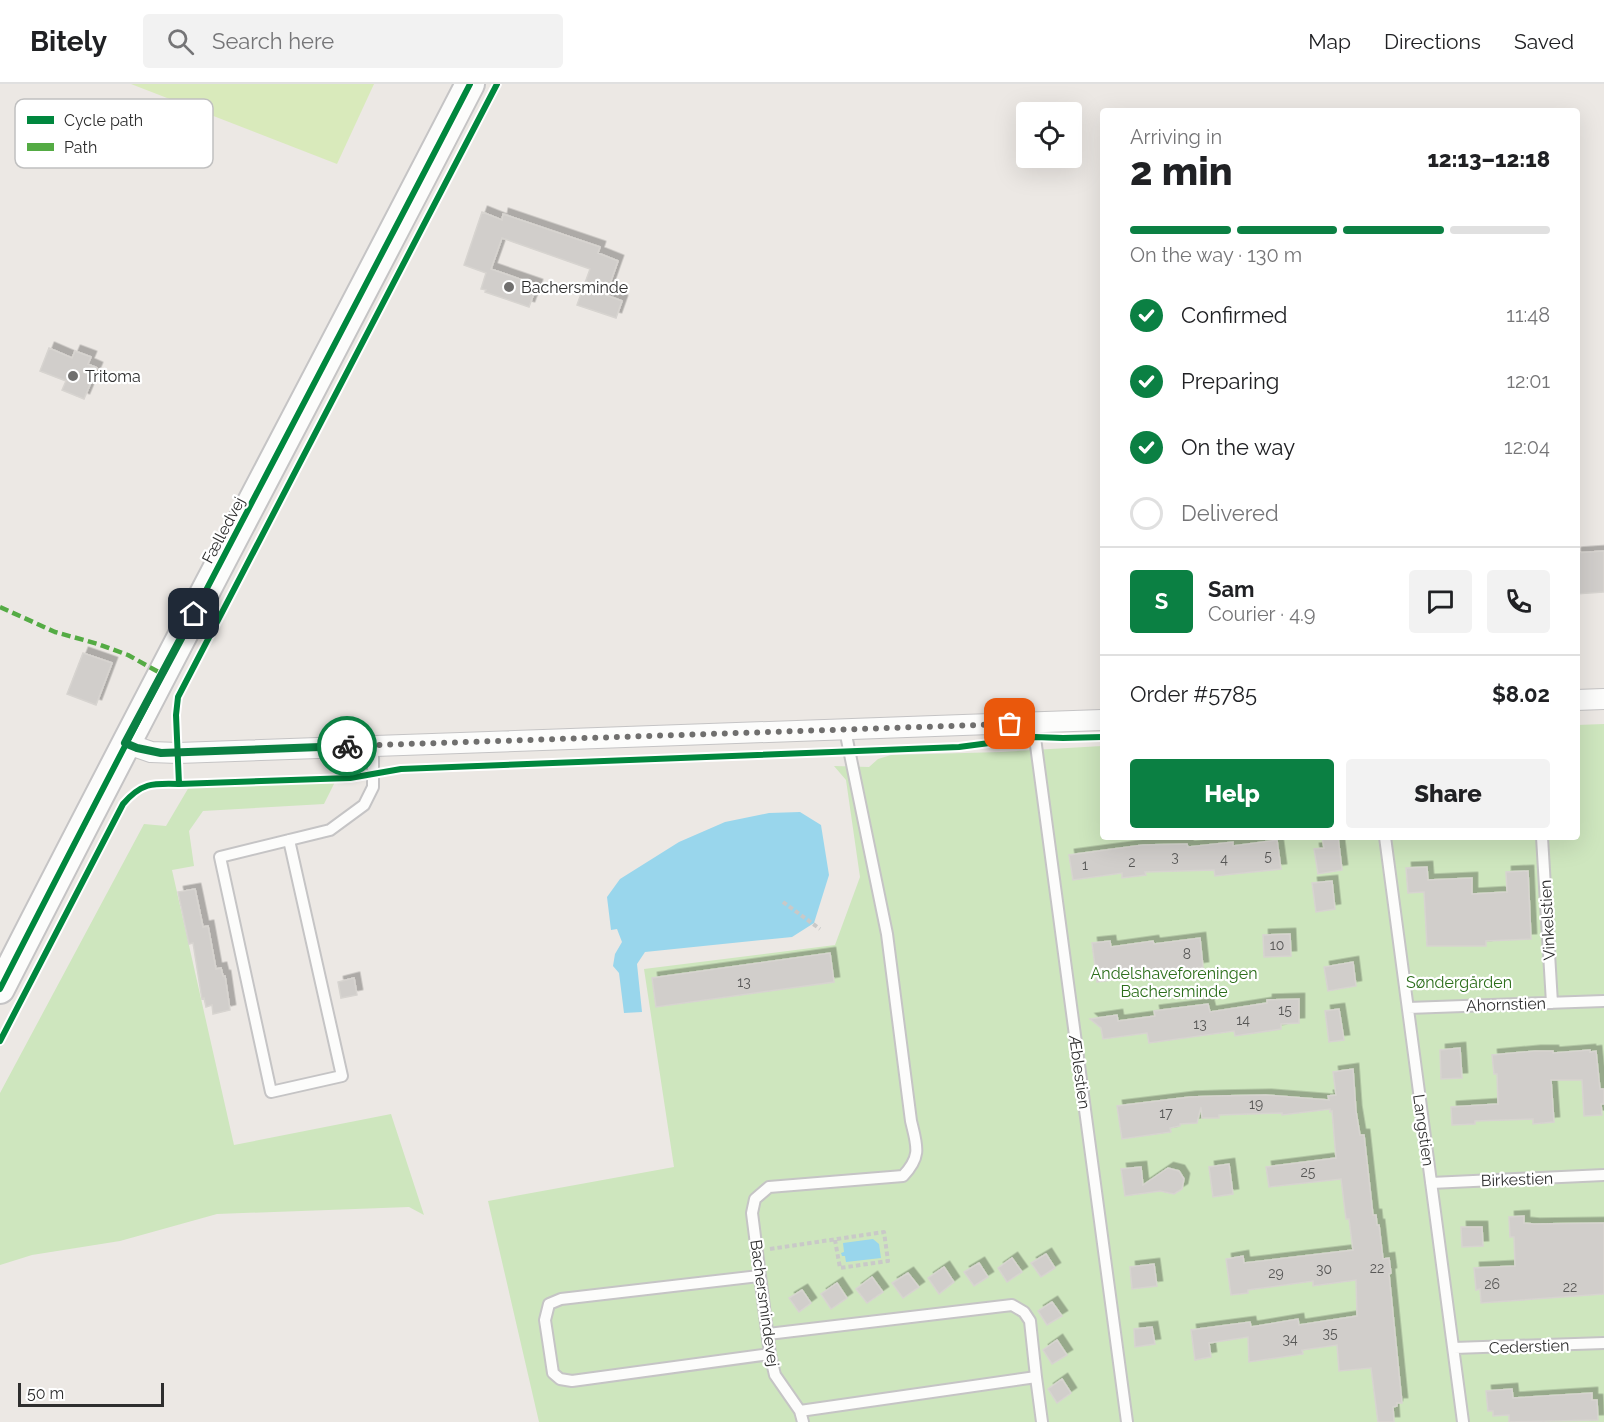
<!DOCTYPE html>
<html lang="en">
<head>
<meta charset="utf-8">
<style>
  :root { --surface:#fff; --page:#f2f2f2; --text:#202124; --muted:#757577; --line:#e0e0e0; --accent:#0b8043 }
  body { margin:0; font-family:Raleway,sans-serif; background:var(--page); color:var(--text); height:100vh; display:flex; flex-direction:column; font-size:22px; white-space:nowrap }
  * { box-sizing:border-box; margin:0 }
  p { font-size:20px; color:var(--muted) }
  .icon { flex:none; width:33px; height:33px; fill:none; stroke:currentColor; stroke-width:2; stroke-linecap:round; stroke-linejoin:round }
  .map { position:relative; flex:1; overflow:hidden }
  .details { position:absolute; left:1100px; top:24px; width:480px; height:732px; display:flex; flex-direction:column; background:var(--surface); border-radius:6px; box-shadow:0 6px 24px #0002 }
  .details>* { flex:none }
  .tools { position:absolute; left:1016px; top:18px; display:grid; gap:12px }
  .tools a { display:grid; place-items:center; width:66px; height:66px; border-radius:6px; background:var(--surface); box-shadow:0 6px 24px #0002; font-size:30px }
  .scale { position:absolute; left:18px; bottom:15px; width:146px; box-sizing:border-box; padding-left:6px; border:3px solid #2e2e2e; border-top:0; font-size:16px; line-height:21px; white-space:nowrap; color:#2e2e2e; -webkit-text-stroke:4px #fff; paint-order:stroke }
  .pin { position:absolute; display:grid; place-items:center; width:51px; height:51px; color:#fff; margin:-26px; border-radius:12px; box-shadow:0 3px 9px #0006 }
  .courier { position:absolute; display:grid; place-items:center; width:60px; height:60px; margin:-30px; border:4px solid #0b8043; border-radius:50%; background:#fff; color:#222; box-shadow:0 2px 8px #0007 }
  .summary em { font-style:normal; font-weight:800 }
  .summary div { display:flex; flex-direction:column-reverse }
  .summary { display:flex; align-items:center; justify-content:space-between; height:102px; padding:0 30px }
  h1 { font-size:39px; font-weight:800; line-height:45px }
  .bar { display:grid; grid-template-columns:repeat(4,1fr); gap:9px 6px; align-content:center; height:72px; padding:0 30px }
  .bar i { height:8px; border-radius:4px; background:var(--line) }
  .bar .on { background:var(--accent) }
  .bar p { grid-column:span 4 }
  .line { display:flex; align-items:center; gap:15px; padding:0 30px; border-top:2px solid var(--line) }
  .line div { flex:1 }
  .round { display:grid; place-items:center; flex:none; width:63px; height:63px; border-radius:6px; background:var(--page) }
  ol { padding:0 30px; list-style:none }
  li { display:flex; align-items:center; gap:18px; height:66px }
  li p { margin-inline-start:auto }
  li .icon { padding:6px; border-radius:50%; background:var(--accent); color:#fff; stroke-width:4 }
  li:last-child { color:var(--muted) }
  li i { width:33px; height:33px; border:3px solid var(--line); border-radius:50% }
  .primary-button { display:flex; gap:12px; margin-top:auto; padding:12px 30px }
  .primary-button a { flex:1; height:69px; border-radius:6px; background:var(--accent); color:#fff; font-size:24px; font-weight:800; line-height:69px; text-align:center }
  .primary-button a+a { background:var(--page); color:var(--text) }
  header { display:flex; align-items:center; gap:36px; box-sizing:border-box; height:84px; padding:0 30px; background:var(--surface); border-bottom:2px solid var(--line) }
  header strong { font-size:28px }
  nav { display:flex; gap:33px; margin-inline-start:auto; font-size:21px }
  .search { width:420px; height:54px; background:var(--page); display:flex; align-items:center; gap:15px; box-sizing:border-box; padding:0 21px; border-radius:6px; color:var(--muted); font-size:22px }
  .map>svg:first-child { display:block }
  .green { fill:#cee6be }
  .pitch { fill:#d9eabb }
  .water { fill:#99d6ec }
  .building { fill:#d1cecb; stroke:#d7d4d0; stroke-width:1.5; filter:url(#shadow) }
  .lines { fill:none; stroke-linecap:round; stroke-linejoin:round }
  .lane-casing { stroke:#c5c4c5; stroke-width:14 }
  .street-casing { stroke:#c5c4c5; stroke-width:22 }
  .secondary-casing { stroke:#c5c4c5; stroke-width:32 }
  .path { stroke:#c9c9c8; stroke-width:4; stroke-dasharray:4.5 3; stroke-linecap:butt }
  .lane { stroke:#fcfcfb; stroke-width:10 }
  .street { stroke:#fcfcfb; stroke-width:20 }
  .secondary { stroke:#fcfcfb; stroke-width:28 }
  .quiet { stroke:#54ab44; stroke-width:4.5; stroke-dasharray:9 4.5; stroke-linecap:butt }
  .cycleway-casing { stroke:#fff; stroke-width:10 }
  .cycleway { stroke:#00873e; stroke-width:6 }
  .done { stroke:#706f6e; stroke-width:6; stroke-dasharray:0 10.8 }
  .route { stroke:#0b8043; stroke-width:8 }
  .poi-dot { fill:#706f6e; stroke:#fff; stroke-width:2 }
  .labels { text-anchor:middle; stroke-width:4.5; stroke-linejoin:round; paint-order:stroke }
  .number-label { font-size:14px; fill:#585857 }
  .poi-label { font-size:16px; fill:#2e2e2e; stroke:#fff; text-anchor:start }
  .street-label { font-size:16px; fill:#2e2e2e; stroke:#fff }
  .park-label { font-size:16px; fill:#2c6e1b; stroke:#fff }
  .key { fill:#fff; stroke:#c0c0c0; stroke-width:1.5 }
  .key-label { font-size:16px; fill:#2e2e2e }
</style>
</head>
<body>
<header>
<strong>Bitely</strong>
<div class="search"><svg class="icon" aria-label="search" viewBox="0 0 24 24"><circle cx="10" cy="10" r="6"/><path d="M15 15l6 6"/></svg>Search here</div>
<nav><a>Map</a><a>Directions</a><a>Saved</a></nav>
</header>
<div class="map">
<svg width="1604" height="1338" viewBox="0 0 1604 1338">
  <defs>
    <filter id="shadow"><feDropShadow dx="5.5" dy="-5.5" stdDeviation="0" flood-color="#0004"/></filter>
  </defs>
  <rect width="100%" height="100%" fill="#ece8e4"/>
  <!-- green -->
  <path class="green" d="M 1604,640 L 1604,1338 L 539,1338 L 488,1117 L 674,1083 L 644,885 L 835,861 L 860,793 L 846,696 L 834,682 L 869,683 L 878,675 L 891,671 L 1001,668 L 1102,662 L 1102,753 L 1576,753 L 1577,641 Z
    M 335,698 L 324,720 L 203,727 L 189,747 L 194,782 L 172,786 L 234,1061 L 391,1030 L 424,1131 L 409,1123 L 217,1130 L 120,1157 L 32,1171 L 0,1181 L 0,1009 L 144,740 L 166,742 L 189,703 Z"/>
  <!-- pitch -->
  <path class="pitch" d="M 131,0 L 374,0 L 337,80 Z"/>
  <!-- water -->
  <path class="water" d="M 800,728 L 821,741 L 829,791 L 814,839 L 792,853 L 645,868 L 637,880 L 642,928 L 624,929 L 619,889 L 613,882 L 615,870 L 622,858 L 617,845 L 611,846 L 607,813 L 620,795 L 679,758 L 725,738 L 769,729 Z
    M 873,1155 L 879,1160 L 881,1174 L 846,1178 L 845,1172 L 842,1172 L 841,1169 L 844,1168 L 843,1159 Z"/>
  <!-- building -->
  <path class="building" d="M 482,128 L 502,136 L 503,130 L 600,163 L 598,169 L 618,177 L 606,211 L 622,217 L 616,234 L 577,221 L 590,185 L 502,154 L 491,185 L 537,201 L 529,223 L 485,208 L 486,206 L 481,205 L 486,189 L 464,181 Z
    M 49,264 L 72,274 L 75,267 L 91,273 L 88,280 L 97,284 L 84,315 L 62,306 L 66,297 L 40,287 Z
    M 1604,467 L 1604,508 L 1576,510 L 1576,469 Z
    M 83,569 L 112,579 L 96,621 L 67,610 Z
    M 1322,753 L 1338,753 L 1342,786 L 1318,790 L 1314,765 L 1324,764 Z
    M 1277,756 L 1281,785 L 1215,792 L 1214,786 L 1145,788 L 1146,791 L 1122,794 L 1122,789 L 1073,796 L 1069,771 L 1143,761 L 1187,760 L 1188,763 L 1233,758 L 1233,762 Z
    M 1427,783 L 1428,796 L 1472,794 L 1472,810 L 1507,808 L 1506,788 L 1528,787 L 1531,855 L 1486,857 L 1486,862 L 1427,862 L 1424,808 L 1408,809 L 1406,784 Z
    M 1332,797 L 1335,825 L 1316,828 L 1312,799 Z
    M 195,805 L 203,843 L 208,842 L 216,885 L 221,884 L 223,892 L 225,892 L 230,926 L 213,930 L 212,921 L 206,923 L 204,914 L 202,915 L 193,859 L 189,860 L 178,808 Z
    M 1290,850 L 1291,872 L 1264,873 L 1263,851 Z
    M 1200,854 L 1203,883 L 1158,889 L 1158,894 L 1142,896 L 1141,892 L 1097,898 L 1092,859 L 1110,857 L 1111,863 L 1153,857 L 1154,860 Z
    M 830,869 L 834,898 L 656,923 L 652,894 Z
    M 1353,878 L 1356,902 L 1328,907 L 1324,883 Z
    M 354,894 L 357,911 L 341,914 L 338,898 Z
    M 1299,915 L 1299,939 L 1281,940 L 1281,945 L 1235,952 L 1234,947 L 1149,959 L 1147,949 L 1103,955 L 1101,944 L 1090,935 L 1117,931 L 1118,937 L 1155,932 L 1154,927 L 1208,920 L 1210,928 L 1267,919 L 1267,916 Z
    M 1339,925 L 1344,956 L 1329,958 L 1325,927 Z
    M 1460,964 L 1462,994 L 1441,995 L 1440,966 Z
    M 1590,966 L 1590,968 L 1596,967 L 1600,1005 L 1604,1005 L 1604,1020 L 1601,1020 L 1602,1031 L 1584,1032 L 1582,996 L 1551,996 L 1554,1038 L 1533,1040 L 1533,1035 L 1475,1037 L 1475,1040 L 1452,1041 L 1451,1023 L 1498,1020 L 1497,990 L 1494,990 L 1492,971 L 1535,967 L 1553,967 L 1553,969 Z
    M 1353,985 L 1356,1027 L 1360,1051 L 1364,1051 L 1373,1131 L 1376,1131 L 1377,1141 L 1379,1141 L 1383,1175 L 1389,1174 L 1391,1189 L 1389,1190 L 1402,1319 L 1397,1319 L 1397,1322 L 1393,1323 L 1394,1338 L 1378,1338 L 1371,1284 L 1339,1287 L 1337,1261 L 1302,1266 L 1303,1270 L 1249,1278 L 1248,1253 L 1209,1259 L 1211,1273 L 1195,1276 L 1191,1246 L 1250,1238 L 1251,1243 L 1298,1235 L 1299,1241 L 1357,1232 L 1356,1196 L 1313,1202 L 1313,1197 L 1248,1206 L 1248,1209 L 1231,1211 L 1226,1175 L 1243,1172 L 1244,1179 L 1353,1166 L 1349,1135 L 1346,1135 L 1341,1095 L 1269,1103 L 1266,1083 L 1336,1074 L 1332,1027 L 1330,1028 L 1330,1025 L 1282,1031 L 1282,1029 L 1219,1031 L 1219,1034 L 1202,1034 L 1201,1023 L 1197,1039 L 1180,1040 L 1180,1042 L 1170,1044 L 1171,1048 L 1122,1055 L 1117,1022 L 1190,1013 L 1218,1012 L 1266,1011 L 1329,1016 L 1328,1012 L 1336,1011 L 1333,988 Z
    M 1229,1080 L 1233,1110 L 1213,1113 L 1209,1083 Z
    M 1141,1083 L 1143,1101 L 1168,1084 L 1179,1087 L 1184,1095 L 1182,1105 L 1174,1110 L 1160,1107 L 1125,1112 L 1121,1085 Z
    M 1524,1132 L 1524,1139 L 1534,1140 L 1604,1139 L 1604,1210 L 1481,1219 L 1480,1205 L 1476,1206 L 1474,1184 L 1515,1182 L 1514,1153 L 1510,1153 L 1509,1133 Z
    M 1461,1143 L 1482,1143 L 1483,1162 L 1462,1163 Z
    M 1046,1170 L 1055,1184 L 1041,1193 L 1031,1179 Z
    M 1012,1174 L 1022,1188 L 1007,1198 L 998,1184 Z
    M 979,1179 L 988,1193 L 974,1202 L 964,1188 Z
    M 1154,1180 L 1157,1202 L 1132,1205 L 1130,1183 Z
    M 944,1183 L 954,1198 L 939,1210 L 928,1194 Z
    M 908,1189 L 919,1203 L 903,1214 L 892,1199 Z
    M 872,1193 L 883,1208 L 867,1219 L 856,1205 Z
    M 837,1199 L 847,1214 L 831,1225 L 821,1210 Z
    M 802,1206 L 811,1219 L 799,1228 L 789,1214 Z
    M 1052,1218 L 1062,1232 L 1047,1241 L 1038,1227 Z
    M 1152,1243 L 1155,1260 L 1135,1263 L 1134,1245 Z
    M 1057,1256 L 1067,1271 L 1052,1280 L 1043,1266 Z
    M 1062,1295 L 1071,1309 L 1057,1319 L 1048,1305 Z
    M 1512,1305 L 1513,1314 L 1592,1309 L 1592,1316 L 1597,1316 L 1598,1336 L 1509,1338 L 1509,1331 L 1493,1332 L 1493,1327 L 1488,1327 L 1486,1307 Z"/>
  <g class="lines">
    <defs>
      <path id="lane" d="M 1033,639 L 1127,1338
        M 1385,753 L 1463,1338
        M 1542,753 L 1552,919
        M 289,756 L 342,992 L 271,1008 L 220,773 L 330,746 L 364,721 L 373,703 L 373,661
        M 1408,924 L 1604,917
        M 1431,1099 L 1604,1091
        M 759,1192 L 561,1215 L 549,1220 L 545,1236 L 553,1289 L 560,1295 L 572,1297 L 770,1270
        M 768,1250 L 1012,1221 L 1024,1228 L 1030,1237 L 1036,1293
        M 1454,1264 L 1604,1259
        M 800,1327 L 1036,1293 L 1042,1338
        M 803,1338 L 800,1327 L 775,1291 L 770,1270 L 752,1129 L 755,1115 L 769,1103 L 903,1092 C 922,1072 917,1062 911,1037 L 887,850 L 845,646"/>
      <path id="street" d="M 1576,616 L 1604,615
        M 125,659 L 151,668 L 178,669 L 1102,636"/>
      <path id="secondary" d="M 0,905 C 154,602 314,302 470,0"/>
    </defs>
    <!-- lane casing -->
    <use href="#lane" class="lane-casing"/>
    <!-- street casing -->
    <use href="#street" class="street-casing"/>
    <!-- secondary casing -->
    <use href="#secondary" class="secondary-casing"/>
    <!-- path -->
    <path class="path" d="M 783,818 L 820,845
      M 770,1165 L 884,1148 L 888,1177 L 840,1184 L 835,1156"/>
    <!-- lane -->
    <use href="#lane" class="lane"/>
    <!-- street -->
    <use href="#street" class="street"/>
    <!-- secondary -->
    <use href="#secondary" class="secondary"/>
    <!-- quiet -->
    <path class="quiet" d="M 0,523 L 55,548 L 98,560 L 128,571 L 162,590"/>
    <defs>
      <path id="cycleway" d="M 179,700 L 350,694 L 401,685 L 959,663 L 1035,653 L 1063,654 L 1102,653
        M 0,905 C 154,602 314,302 470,0
        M 0,957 L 123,720 C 141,699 152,699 179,700 L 176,631 L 178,613 L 497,0"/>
    </defs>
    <!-- cycleway casing -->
    <use href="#cycleway" class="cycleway-casing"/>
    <!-- cycleway -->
    <use href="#cycleway" class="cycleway"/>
  </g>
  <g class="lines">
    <!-- done -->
    <path class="done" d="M 347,662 L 1010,640"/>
    <!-- route -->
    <path class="route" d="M 194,530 L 125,659 L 137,664 L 161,669 L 347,662"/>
  </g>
  <!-- markers -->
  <g class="poi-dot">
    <circle cx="509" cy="203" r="6"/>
    <circle cx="73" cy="292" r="6"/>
  </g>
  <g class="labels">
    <!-- number labels -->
    <g class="number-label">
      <text x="1268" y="777">5</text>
      <text x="1175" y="778">3</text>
      <text x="1224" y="780">4</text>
      <text x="1132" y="783">2</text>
      <text x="1085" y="786">1</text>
      <text x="1277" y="866">10</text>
      <text x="1187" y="875">8</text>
      <text x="744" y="903">13</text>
      <text x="1285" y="931">15</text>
      <text x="1243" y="941">14</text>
      <text x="1200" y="945">13</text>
      <text x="1256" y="1025">19</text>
      <text x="1166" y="1034">17</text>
      <text x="1308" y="1093">25</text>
      <text x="1377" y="1189">22</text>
      <text x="1324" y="1190">30</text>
      <text x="1276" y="1194">29</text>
      <text x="1492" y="1205">26</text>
      <text x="1570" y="1208">22</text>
      <text x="1330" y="1254">35</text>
      <text x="1290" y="1260">34</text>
    </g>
    <!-- poi labels -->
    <g class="poi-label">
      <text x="521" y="209">Bachersminde</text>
      <text x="85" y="298">Tritoma</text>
    </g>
    <!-- street labels -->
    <g class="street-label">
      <text transform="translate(223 446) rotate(-62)" y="6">Fælledvej</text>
      <text transform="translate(1547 836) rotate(-93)" y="6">Vinkelstien</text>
      <text transform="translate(1506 920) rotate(-2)" y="6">Ahornstien</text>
      <text transform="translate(1080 988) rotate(82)" y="6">Æblestien</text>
      <text transform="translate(1424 1046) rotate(82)" y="6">Langstien</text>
      <text transform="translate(1517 1095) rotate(-2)" y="6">Birkestien</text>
      <text transform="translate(765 1219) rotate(82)" y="6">Bachersmindevej</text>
      <text transform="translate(1529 1262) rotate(-2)" y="6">Cederstien</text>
    </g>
    <!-- park labels -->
    <g class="park-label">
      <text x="1174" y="895">Andelshaveforeningen<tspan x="1174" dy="18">Bachersminde</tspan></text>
      <text x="1459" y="904">Søndergården</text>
    </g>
  </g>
  <!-- legend -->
  <rect x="15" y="15" width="198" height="69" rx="9" class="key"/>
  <rect x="27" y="32" width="27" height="8" fill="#00873e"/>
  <rect x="27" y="59" width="27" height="8" fill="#54ab44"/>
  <g class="key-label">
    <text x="64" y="42">Cycle path</text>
    <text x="64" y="69">Path</text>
  </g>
</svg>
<div class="tools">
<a><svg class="icon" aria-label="locate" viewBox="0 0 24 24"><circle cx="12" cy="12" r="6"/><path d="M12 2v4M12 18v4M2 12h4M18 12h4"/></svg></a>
</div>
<div class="scale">50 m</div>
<div class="pin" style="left:1010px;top:640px;background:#ea580c"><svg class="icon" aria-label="bag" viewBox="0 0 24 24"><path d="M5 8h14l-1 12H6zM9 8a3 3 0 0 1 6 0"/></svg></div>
<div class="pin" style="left:194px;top:530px;background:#1f2937"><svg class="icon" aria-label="home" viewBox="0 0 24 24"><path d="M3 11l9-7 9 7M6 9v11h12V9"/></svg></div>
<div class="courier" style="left:347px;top:662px"><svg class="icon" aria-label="bike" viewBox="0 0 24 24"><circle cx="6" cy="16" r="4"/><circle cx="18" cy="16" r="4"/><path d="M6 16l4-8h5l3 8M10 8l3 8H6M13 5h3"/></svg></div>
<section class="details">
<div class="summary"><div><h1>2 min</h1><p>Arriving in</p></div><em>12:13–12:18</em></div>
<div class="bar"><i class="on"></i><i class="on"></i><i class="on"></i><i></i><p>On the way · 130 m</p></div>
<ol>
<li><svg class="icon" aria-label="check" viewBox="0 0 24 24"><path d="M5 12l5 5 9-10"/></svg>Confirmed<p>11:48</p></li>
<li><svg class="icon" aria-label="check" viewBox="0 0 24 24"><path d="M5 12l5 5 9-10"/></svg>Preparing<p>12:01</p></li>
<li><svg class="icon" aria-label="check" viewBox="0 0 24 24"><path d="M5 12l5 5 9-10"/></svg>On the way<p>12:04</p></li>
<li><i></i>Delivered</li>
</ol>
<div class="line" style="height:108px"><b class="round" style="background:var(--accent);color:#fff">S</b><div><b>Sam</b><p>Courier · 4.9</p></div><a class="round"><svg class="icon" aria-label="chat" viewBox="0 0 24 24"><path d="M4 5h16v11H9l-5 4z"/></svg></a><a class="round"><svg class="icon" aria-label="phone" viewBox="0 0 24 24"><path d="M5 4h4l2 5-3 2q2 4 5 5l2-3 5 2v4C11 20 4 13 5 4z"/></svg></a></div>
<div class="line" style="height:78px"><div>Order #5785</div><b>$8.02</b></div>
<div class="primary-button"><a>Help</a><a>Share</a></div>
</section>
</div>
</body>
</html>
